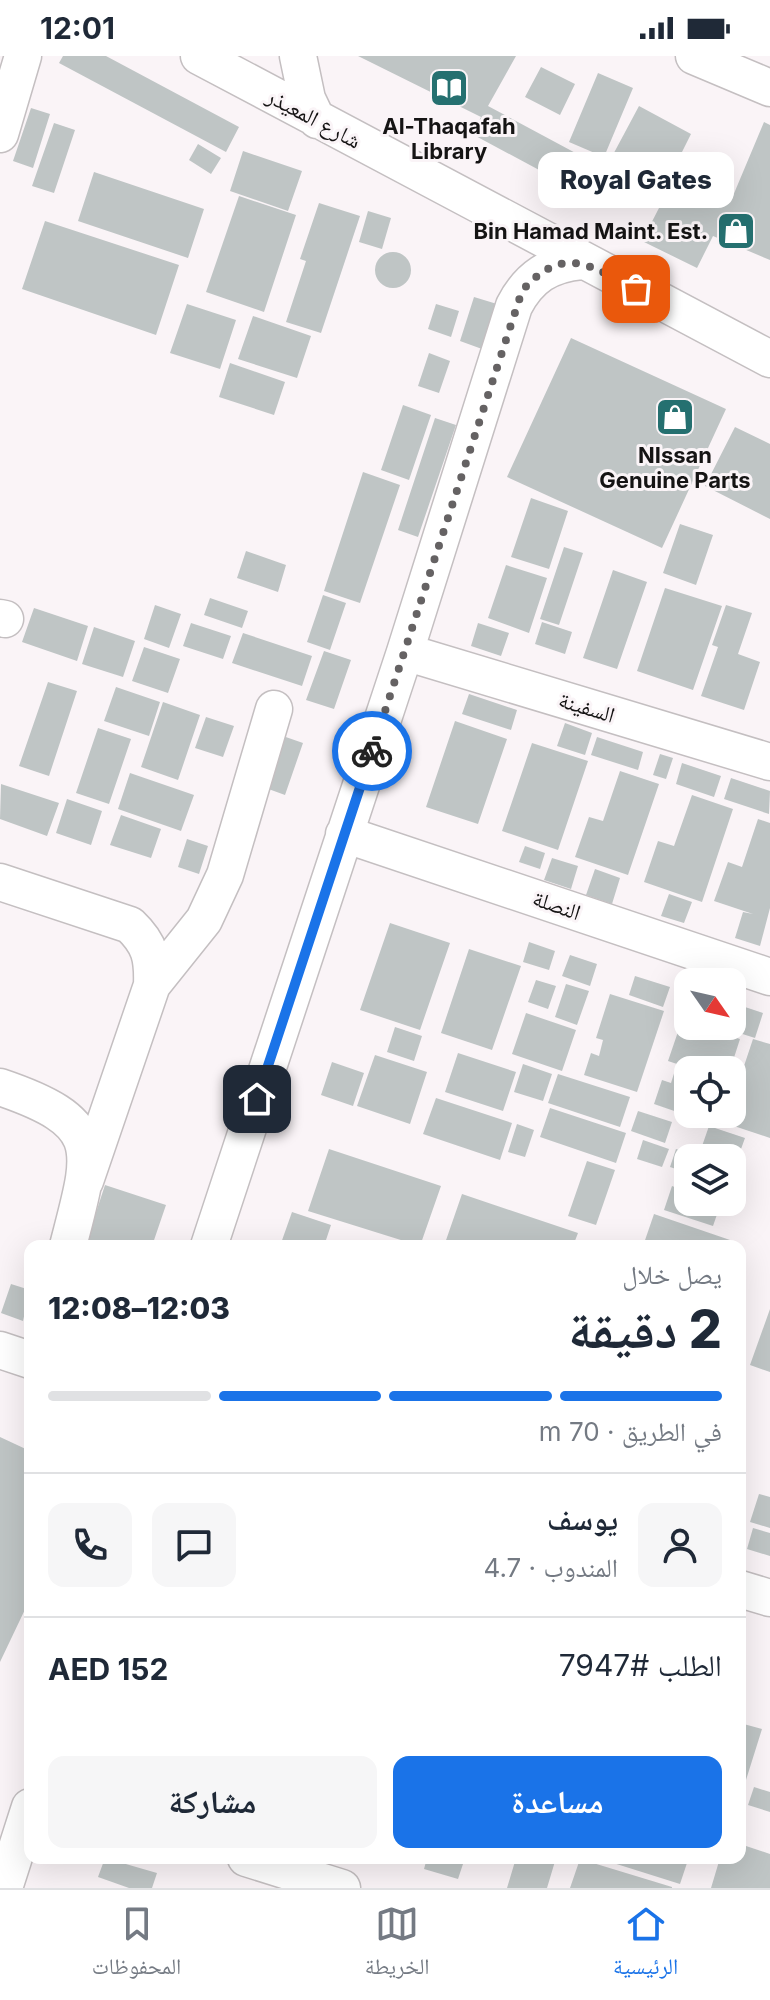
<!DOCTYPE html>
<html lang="ar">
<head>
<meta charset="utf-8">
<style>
  :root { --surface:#fff; --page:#f6f6f7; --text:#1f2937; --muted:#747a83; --line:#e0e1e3; --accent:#1a73e8 }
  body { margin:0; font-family:Inter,"Noto Naskh Arabic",sans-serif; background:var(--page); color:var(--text); direction:rtl; height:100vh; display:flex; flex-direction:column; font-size:30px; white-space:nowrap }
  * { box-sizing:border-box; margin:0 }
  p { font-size:26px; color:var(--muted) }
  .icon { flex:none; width:44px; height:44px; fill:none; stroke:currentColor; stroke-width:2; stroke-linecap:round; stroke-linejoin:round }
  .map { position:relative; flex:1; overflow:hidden; direction:ltr }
  .panel { position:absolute; left:24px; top:1184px; width:722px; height:624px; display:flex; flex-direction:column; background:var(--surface); border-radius:16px; box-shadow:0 8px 32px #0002; direction:rtl }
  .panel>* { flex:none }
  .needle { width:52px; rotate:124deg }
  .buttons { position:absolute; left:674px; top:912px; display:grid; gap:16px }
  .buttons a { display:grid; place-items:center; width:72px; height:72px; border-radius:16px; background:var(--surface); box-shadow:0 8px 32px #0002; font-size:40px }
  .pin { position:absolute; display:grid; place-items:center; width:68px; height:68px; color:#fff; margin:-34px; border-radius:16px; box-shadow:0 4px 12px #0006 }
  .courier { position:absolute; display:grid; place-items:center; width:80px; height:80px; margin:-40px; border:6px solid #1a73e8; border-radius:50%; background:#fff; color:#222; box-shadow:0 2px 10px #0007 }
  .bubble { position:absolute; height:56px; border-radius:16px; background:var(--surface); box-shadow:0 8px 32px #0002; font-size:26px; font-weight:800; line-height:56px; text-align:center; direction:rtl }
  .headline em { font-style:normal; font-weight:800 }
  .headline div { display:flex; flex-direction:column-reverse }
  .headline { display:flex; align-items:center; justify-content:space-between; height:136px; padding:0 24px }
  h1 { font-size:52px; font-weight:800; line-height:60px }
  .bar { display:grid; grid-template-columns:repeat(4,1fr); gap:12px 8px; align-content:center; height:96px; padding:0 24px }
  .bar i { height:10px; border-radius:6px; background:var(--line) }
  .bar .on { background:var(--accent) }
  .bar p { grid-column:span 4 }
  .line { display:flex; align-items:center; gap:20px; padding:0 24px; border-top:2px solid var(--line) }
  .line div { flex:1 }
  .round { display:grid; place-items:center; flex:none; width:84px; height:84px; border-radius:16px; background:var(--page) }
  .cta { display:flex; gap:16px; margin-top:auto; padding:16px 24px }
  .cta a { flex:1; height:92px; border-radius:16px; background:var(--accent); color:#fff; font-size:32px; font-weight:800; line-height:92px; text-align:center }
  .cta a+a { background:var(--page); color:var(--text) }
  .status { display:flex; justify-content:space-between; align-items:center; height:56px; padding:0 40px; background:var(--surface); direction:ltr }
  .status svg { height:22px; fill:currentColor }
  .menu { display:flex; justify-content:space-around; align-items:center; height:112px; border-top:2px solid var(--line); background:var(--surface); font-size:22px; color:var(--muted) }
  .menu a { display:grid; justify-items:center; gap:4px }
  .menu .on { color:var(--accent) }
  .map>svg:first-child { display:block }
  .building { fill:#bfc5c5 }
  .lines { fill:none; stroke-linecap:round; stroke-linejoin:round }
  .minor-casing { stroke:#c4bfc1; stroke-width:39 }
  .minor { stroke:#fff; stroke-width:36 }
  .done { stroke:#656263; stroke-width:8; stroke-dasharray:0 14.4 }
  .route { stroke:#1a73e8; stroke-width:10 }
  .labels { text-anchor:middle; stroke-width:6; stroke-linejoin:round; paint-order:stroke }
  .street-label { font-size:22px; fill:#151414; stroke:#faf4f7 }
  .poi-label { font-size:22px; font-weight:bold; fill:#151414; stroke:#faf4f7 }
</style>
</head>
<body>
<div class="status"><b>12:01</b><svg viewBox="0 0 49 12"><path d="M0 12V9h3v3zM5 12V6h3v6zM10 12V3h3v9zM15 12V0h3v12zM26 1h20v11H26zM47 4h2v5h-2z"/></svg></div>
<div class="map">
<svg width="770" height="1832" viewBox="0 0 770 1832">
  <rect width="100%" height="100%" fill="#faf4f7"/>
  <!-- building -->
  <path class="building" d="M 63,0 L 106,0 L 239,71 L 226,96 L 59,7 Z
    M 358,0 L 516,0 L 488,50 L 596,108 L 580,136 L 472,78 L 481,61 Z
    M 541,11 L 575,28 L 560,59 L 525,41 Z
    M 598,17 L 633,32 L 604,101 L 569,86 Z
    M 639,50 L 691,78 L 662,136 L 608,108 Z
    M 31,52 L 50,58 L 33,112 L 13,105 Z
    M 764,66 L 770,69 L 770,204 L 713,180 L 697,212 L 642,185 L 676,119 L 730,147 Z
    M 54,67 L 75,74 L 54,137 L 32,130 Z
    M 198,88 L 221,102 L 211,118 L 189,104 Z
    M 243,95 L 302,115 L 288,155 L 230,135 Z
    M 94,116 L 204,153 L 188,202 L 78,165 Z
    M 239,140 L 296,159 L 264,256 L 206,236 Z
    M 319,147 L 360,160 L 321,277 L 286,266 L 306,205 L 300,203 Z
    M 368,155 L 391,162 L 382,193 L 359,186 Z
    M 45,165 L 179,209 L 156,279 L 22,233 Z
    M375 214a18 18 0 1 1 36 0a18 18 0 1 1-36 0Z
    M 474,241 L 497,248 L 482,293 L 460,285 Z
    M 187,248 L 236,264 L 220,313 L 170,297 Z
    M 436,248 L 459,255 L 451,281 L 428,273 Z
    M 253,260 L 311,280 L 297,322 L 238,303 Z
    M 571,282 L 726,353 L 662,492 L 507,421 Z
    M 429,297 L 450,305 L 439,337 L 418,330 Z
    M 230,307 L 285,326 L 274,359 L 219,341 Z
    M 403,349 L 431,359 L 409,424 L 381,414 Z
    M 435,362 L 456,369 L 418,481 L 398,474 Z
    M 735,371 L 770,388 L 770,463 L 705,430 Z
    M 363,416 L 400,429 L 360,547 L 324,535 Z
    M 531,442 L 568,455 L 549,513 L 511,501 Z
    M 680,468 L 713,479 L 696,529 L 663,517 Z
    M 564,491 L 583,497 L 559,569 L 540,563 Z
    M 246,495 L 286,509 L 278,536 L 237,522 Z
    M 506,509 L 547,522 L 529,577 L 488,562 Z
    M 613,514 L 647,526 L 617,613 L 583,602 Z
    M 665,532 L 722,550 L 693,634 L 637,615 Z
    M 323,539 L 346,547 L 330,594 L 307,586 Z
    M 210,542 L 248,555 L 242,572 L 204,559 Z
    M 155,549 L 181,558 L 169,592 L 144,583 Z
    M 726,549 L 752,557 L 738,598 L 760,606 L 744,654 L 701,640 L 718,591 L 712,589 Z
    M 34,552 L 88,570 L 77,605 L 22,586 Z
    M 542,566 L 572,576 L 565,598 L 535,588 Z
    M 191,567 L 231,580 L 223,603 L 183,590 Z
    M 478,567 L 509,577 L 501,600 L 471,590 Z
    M 94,571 L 135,585 L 123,621 L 82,608 Z
    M 243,577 L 312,600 L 302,630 L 232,607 Z
    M 144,591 L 180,603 L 168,637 L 132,625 Z
    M 324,595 L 351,604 L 334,653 L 306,644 Z
    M 48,626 L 77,635 L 49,720 L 19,710 Z
    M 116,631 L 160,646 L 149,680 L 104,665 Z
    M 469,638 L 517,654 L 511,674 L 462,658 Z
    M 163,646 L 200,659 L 178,724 L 141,711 Z
    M 206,661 L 234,670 L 223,701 L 195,692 Z
    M 455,665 L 507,683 L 478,768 L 426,751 Z
    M 565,667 L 592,677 L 585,699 L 557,690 Z
    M 98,672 L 131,683 L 109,748 L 76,737 Z
    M 280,679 L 303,687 L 285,739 L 263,731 Z
    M 597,681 L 643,696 L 638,714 L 591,699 Z
    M 532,687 L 588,705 L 558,794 L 502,775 Z
    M 660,698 L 673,702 L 666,723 L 653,719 Z
    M 682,707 L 721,720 L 714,741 L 676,728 Z
    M 620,715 L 659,728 L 628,819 L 575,801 L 589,761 L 603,765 Z
    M 130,717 L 194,739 L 181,775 L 118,753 Z
    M 731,722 L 770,735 L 769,758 L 724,743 Z
    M 1,728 L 59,747 L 47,780 L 0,763 Z
    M 692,739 L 733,753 L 702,846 L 644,826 L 658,785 L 674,790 Z
    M 67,743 L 102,755 L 91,789 L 56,777 Z
    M 121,759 L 161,773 L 151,802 L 110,789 Z
    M 758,763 L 770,767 L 770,852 L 760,890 L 735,882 L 743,856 L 753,858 L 714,845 L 728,806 L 742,811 Z
    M 187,783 L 208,790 L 199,818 L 178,811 Z
    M 525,790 L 545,797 L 540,813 L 519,806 Z
    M 552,802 L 578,810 L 571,833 L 544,824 Z
    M 595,813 L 620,822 L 612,848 L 586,839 Z
    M 669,838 L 692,846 L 684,867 L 661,860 Z
    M 390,867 L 450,887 L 420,974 L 360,954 Z
    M 529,886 L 555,895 L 549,914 L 523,906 Z
    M 469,893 L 521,910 L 492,994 L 441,977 Z
    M 570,899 L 597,908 L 590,930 L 562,920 Z
    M 635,920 L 670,931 L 663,951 L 629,939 Z
    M 536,924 L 556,930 L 548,953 L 528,946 Z
    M 566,928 L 589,935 L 577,969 L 555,961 Z
    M 610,938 L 664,955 L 637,1036 L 584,1019 L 591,997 L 599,1000 L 603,984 L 596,982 Z
    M 742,950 L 763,957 L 755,982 L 733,975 Z
    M 526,957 L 576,974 L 562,1015 L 512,998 Z
    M 682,964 L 688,966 L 688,970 L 700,970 L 740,983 L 730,1014 L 688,1014 L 688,1058 L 715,1058 L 712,1068 L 654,1048 L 662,1024 L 671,1027 L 677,1008 L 668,1005 Z
    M 395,971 L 422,980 L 414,1005 L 387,996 Z
    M 753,983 L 770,988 L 770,1082 L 725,1067 L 728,1058 L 732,1058 L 732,1046 L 739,1049 L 744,1033 L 737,1031 Z
    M 458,997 L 516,1016 L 503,1055 L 445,1036 Z
    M 375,999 L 427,1016 L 410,1068 L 357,1050 Z
    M 332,1006 L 364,1017 L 353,1050 L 321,1039 Z
    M 523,1008 L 552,1018 L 543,1045 L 514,1036 Z
    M 558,1018 L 630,1041 L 620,1071 L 548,1047 Z
    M 436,1042 L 512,1067 L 500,1104 L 423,1078 Z
    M 550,1052 L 626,1077 L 616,1107 L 540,1081 Z
    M 638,1055 L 672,1066 L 665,1087 L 631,1075 Z
    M 517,1068 L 534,1074 L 525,1101 L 508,1096 Z
    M 709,1070 L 745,1082 L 737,1104 L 701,1093 Z
    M 643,1084 L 669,1093 L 662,1111 L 637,1103 Z
    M 329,1093 L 441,1130 L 420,1190 L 308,1155 Z
    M 676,1093 L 700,1101 L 688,1102 L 688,1117 L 670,1111 Z
    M 587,1105 L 615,1114 L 596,1169 L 568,1160 Z
    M 105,1129 L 166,1149 L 152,1190 L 85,1190 Z
    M 672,1130 L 688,1136 L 688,1146 L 721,1147 L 713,1170 L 664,1154 Z
    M 462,1138 L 578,1177 L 573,1190 L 444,1190 Z
    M 292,1156 L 331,1169 L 324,1190 L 280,1190 Z
    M 654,1158 L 730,1184 L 728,1190 L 643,1190 Z
    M 11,1228 L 30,1234 L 23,1265 L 1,1257 Z
    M 770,1253 L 770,1316 L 750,1309 Z
    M 0,1381 L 30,1395 L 30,1543 L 0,1606 Z
    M 759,1438 L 770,1441 L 770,1472 L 750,1466 Z
    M 753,1472 L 770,1477 L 770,1500 L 747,1493 Z
    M 740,1667 L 762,1673 L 741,1740 L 740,1740 Z
    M 754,1731 L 770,1736 L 770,1756 L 748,1749 Z
    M 740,1788 L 770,1798 L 770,1832 L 711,1832 L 720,1802 L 740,1802 Z
    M 105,1802 L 157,1817 L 152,1832 L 129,1832 L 98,1821 Z
    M 427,1802 L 465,1802 L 458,1823 L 424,1813 Z
    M 516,1802 L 556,1802 L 547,1832 L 507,1832 Z
    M 608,1802 L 681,1802 L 688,1804 L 680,1828 L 607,1805 Z
    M 580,1803 L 672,1831 L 672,1832 L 570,1832 Z"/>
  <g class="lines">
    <defs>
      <path id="minor" d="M 199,0 L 770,303
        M 298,0 L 307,43 L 317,64
        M 694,0 L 770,32
        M 0,78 L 23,0
        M 0,562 L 5,563
        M 405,596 L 770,706
        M 344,778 L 770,921
        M 0,826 L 130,869 C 150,888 153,902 152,929 L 85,1125
        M 152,929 L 204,864 L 225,819 L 274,653
        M 0,1031 C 106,1067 93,1093 68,1190
        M 209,1190 L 405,596 L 514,250 C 529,221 549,208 582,205
        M 0,1294 L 30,1304
        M 740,1533 L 770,1542
        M 246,1802 L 342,1832
        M 4,1832 L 30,1751"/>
    </defs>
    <!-- minor casing -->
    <use href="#minor" class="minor-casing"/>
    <!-- minor -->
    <use href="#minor" class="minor"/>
  </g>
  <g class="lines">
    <!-- done -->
    <path class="done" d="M 372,695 L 522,235 C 563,188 589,209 636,233"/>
    <!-- route -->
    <path class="route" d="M 257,1043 L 372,695"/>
  </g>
  <!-- icons -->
  <defs>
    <symbol id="library-square" viewBox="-11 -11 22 22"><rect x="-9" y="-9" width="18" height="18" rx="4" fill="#257070" stroke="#faf4f7"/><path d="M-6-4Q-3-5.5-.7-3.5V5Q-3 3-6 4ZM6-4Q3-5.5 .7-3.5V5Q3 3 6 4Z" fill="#fff"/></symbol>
    <symbol id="shop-square" viewBox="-11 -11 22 22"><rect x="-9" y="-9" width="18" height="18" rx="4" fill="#257070" stroke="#faf4f7"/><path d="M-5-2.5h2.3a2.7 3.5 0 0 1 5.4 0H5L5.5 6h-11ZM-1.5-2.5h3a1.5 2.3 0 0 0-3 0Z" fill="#fff"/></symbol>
  </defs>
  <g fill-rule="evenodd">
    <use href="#library-square" x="427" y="10" width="44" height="44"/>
    <use href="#shop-square" x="714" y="153" width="44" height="44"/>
    <use href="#shop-square" x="653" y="339" width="44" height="44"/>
  </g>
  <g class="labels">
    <!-- street labels -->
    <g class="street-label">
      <text transform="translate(314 62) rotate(28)" y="8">شارع المعيذر</text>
      <text transform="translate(587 651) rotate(17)" y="8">السفينة</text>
      <text transform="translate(557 849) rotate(19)" y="8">النصلة</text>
    </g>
    <!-- poi labels -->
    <g class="poi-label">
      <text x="449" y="78">Al-Thaqafah<tspan x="449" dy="25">Library</tspan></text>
      <text x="708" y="183" text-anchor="end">Bin Hamad Maint. Est.</text>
      <text x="675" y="407">NIssan<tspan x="675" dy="25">Genuine Parts</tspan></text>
    </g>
  </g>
</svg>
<div class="buttons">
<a><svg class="needle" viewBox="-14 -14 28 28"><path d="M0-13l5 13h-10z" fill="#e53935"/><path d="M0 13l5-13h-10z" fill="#747a83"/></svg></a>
<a><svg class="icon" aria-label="locate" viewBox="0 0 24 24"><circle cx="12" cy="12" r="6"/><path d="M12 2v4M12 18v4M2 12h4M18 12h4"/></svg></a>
<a><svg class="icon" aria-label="layers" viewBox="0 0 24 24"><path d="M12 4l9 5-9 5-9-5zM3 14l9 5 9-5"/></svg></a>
</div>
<div class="pin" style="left:636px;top:233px;background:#ea580c"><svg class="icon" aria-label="bag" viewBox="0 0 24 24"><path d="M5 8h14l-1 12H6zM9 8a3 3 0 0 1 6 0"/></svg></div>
<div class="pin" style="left:257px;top:1043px;background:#1f2937"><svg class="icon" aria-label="home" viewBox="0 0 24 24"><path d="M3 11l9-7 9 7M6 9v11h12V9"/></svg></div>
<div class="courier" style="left:372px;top:695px"><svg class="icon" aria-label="bike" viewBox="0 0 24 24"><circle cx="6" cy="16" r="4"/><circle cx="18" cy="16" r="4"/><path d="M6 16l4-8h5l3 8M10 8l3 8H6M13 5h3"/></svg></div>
<div class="bubble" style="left:538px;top:96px;width:196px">Royal Gates</div>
<section class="panel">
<div class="headline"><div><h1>2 دقيقة</h1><p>يصل خلال</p></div><em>12:03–12:08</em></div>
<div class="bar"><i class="on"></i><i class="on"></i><i class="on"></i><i></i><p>في الطريق · 70 m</p></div>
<div class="line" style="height:144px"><a class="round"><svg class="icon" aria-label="person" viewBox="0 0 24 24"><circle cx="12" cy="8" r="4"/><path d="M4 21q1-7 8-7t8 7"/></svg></a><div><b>يوسف</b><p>المندوب · 4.7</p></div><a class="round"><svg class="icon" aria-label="chat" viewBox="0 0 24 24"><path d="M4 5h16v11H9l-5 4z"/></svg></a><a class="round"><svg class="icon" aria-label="phone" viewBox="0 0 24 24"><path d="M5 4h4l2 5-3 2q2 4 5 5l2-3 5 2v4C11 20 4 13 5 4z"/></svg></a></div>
<div class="line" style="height:104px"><div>الطلب #7947</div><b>AED 152</b></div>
<div class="cta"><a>مساعدة</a><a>مشاركة</a></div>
</section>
</div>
<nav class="menu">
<a class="on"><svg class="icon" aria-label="home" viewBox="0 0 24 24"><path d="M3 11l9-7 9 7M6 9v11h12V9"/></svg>الرئيسية</a>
<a><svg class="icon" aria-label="map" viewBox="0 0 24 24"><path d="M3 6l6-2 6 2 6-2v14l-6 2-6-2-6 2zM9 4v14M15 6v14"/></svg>الخريطة</a>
<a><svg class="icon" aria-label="saved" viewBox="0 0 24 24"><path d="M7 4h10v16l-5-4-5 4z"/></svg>المحفوظات</a>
</nav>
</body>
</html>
